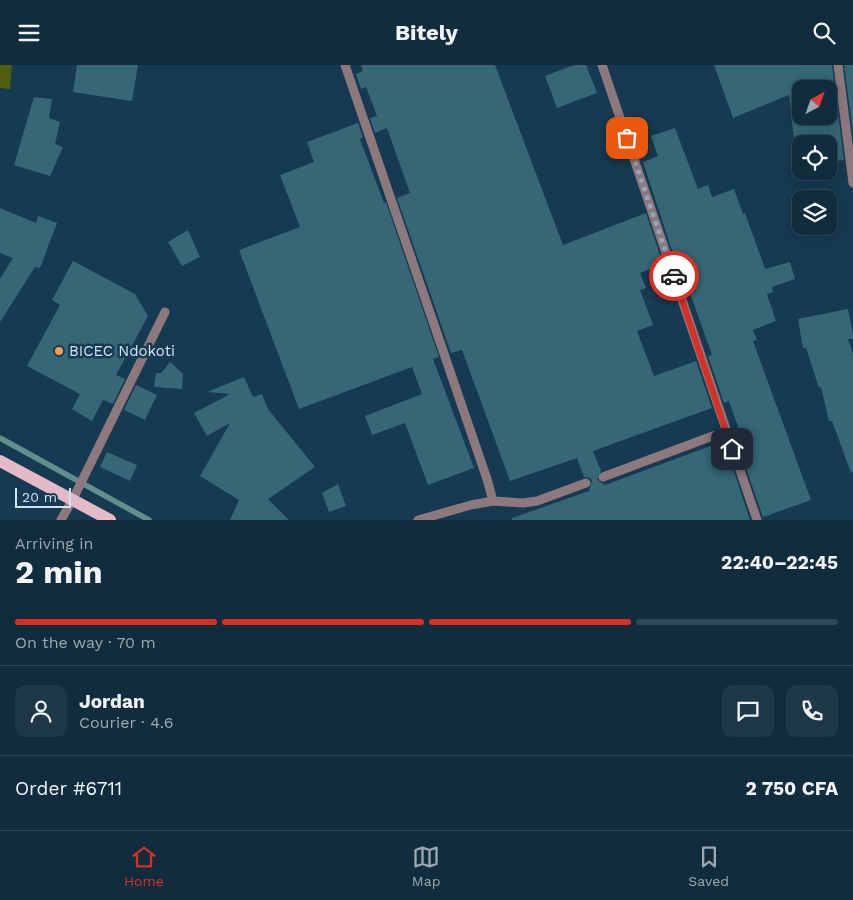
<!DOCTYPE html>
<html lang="en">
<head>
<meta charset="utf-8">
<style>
  :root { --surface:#102c3d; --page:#1e3848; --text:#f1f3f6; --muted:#9ca7b0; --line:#304857; --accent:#d93025 }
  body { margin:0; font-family:"Work Sans",sans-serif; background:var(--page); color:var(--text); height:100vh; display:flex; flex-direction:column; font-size:19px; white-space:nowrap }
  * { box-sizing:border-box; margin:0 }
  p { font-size:16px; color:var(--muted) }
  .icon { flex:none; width:28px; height:28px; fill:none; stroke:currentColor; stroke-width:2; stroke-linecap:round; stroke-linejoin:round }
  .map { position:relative; height:455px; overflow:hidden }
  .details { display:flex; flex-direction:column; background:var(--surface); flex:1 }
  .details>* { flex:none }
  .needle { width:32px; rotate:41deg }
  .tools { position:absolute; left:792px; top:15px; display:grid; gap:10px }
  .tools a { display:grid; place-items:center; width:45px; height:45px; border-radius:10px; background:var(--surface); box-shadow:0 2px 12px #0003,0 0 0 1px var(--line); font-size:25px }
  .scale { position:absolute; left:15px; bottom:12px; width:56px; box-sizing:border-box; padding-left:5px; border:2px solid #cfe3f2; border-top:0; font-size:14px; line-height:18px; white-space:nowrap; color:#cfe3f2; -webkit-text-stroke:4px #163a51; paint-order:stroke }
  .pin { position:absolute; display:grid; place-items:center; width:42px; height:42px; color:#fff; margin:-21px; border-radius:10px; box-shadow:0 2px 8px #0006 }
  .courier { position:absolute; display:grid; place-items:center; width:50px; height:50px; margin:-25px; border:4px solid #d93025; border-radius:50%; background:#fff; color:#222; box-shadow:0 1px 6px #0007 }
  .summary em { font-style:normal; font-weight:700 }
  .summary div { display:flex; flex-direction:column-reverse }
  .summary { display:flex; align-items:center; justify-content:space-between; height:85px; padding:0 15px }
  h1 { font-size:32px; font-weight:700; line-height:38px }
  .bar { display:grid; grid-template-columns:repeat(4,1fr); gap:8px 5px; align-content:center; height:60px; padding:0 15px }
  .bar i { height:6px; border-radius:4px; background:var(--line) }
  .bar .active { background:var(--accent) }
  .bar p { grid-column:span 4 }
  .line { display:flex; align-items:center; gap:12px; padding:0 15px; border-top:1px solid var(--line) }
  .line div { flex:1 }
  .round { display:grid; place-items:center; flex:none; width:52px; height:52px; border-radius:10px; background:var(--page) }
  header { display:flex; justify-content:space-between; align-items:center; height:65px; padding:0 15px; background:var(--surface); font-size:22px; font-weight:700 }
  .tab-bar { display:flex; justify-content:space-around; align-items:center; height:70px; border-top:1px solid var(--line); background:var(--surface); font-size:14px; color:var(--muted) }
  .tab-bar a { display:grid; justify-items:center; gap:2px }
  .tab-bar .active { color:var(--accent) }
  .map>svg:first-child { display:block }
  .green { fill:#505f0e }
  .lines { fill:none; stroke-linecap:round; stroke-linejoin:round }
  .stream { stroke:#618f8c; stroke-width:5.5 }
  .building { fill:#356776; fill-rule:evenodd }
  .service { stroke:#8d787e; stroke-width:9 }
  .primary { stroke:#e3bac5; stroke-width:12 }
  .done { stroke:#8ea8ba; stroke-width:5; stroke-dasharray:0 9 }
  .route { stroke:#d93025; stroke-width:6 }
  .poi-dot { fill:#f99f4d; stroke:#163a51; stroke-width:2 }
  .labels { text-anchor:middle; stroke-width:5; stroke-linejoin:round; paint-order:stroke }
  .poi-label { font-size:15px; fill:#cfe3f2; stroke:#163a51; text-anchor:start }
</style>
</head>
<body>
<header><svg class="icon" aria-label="menu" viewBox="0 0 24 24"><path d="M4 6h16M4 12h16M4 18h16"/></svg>Bitely<svg class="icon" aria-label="search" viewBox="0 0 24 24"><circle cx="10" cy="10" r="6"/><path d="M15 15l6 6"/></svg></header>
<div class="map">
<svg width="853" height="455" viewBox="0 0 853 455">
  <rect width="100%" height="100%" fill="#163a51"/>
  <!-- green -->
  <path class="green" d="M 0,0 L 12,0 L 10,24 L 0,23 Z"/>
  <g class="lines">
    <!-- stream -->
    <path class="stream" d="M 0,373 L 149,455"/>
  </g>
  <!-- building -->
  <path class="building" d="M 77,0 L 138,0 L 132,36 L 73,27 Z
    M 361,0 L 495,0 L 563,180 L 646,148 L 663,199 L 640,208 L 646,223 L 640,225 L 653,260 L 637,266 L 654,311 L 696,296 L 712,343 L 593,386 L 601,406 L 597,414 L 605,420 L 724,376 L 750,455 L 512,455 L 512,453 L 589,426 L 592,416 L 590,413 L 584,412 L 577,393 L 510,416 L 462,285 L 451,288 L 397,133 L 410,128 L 387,63 L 375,68 L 370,53 L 377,51 L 366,22 L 361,24 L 356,9 L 363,6 Z
    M 574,0 L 586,0 L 597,28 L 557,43 L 545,11 Z
    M 714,0 L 832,0 L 844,95 L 829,97 L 829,79 L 801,79 L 801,100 L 797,100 L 789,30 L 733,53 ZM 801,24 L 829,24 L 829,51 L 801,51 Z
    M 844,0 L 853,0 L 853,68 Z
    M 34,32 L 52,34 L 49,53 L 60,57 L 55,79 L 63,82 L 50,111 L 14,100 Z
    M 358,58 L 363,72 L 360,74 L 384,138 L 386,137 L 439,292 L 433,294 L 474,403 L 428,420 L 405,358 L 372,370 L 365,351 L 422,329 L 412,302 L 299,344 L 239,185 L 300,162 L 280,110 L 314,97 L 307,77 Z
    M 675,63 L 698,124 L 708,120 L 712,132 L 734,124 L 743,149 L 745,148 L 765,204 L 790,197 L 795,214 L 772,222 L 773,227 L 767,229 L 776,256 L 753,265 L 757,275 L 753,276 L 811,435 L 763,452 L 735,372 L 741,370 L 729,336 L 724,338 L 708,291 L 712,290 L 678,194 L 675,195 L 643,97 L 658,91 L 651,71 Z
    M 0,143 L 36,158 L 38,151 L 57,158 L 40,203 L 35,202 L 0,257 L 0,214 L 13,193 L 0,188 Z
    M 188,165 L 200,192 L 182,201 L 168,177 Z
    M 73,196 L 135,229 L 148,251 L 116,310 L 125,314 L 113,339 L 103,335 L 92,356 L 72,344 L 80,329 L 27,301 L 60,240 L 52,235 Z
    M 848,244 L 853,269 L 853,274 L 848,274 L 853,289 L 853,407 L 851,408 L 832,356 L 829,356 L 821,322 L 819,323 L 806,283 L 803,283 L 798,254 Z
    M 170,297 L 183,309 L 182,324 L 154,322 L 156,308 L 161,308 Z
    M 244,312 L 253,332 L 262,329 L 268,344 L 315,402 L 268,434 L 289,455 L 230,455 L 239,435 L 200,411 L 230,358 L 207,371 L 194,348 L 230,329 L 207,327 Z
    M 136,320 L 157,330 L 145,355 L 124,345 Z
    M 107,387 L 137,400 L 130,416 L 100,402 Z
    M 338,419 L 346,441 L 329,447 L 322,428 Z"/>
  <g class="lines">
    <!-- service -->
    <path class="service" d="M 345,0 L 487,414 L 493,436
      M 602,0 L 757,455
      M 838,0 L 853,118
      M 603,412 L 726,366
      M 61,455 L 73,434 L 165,247
      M 418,455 L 471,440 L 493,436 L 523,438 L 537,436 L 586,418"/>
    <!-- primary -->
    <path class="primary" d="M 0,396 L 110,455"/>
  </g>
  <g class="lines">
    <!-- done -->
    <path class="done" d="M 627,73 L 674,211"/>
    <!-- route -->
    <path class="route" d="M 674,211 L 732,384"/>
  </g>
  <!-- markers -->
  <circle class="poi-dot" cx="59" cy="286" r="5"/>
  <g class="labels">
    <!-- poi labels -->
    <g class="poi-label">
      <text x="69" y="291">BICEC Ndokoti</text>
    </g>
  </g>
</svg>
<div class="tools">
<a><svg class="needle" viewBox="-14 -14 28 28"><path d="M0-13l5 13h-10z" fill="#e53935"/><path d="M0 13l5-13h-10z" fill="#9ca7b0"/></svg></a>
<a><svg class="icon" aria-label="locate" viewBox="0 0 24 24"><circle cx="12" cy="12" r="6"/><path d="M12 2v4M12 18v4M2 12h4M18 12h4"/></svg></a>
<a><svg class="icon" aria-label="layers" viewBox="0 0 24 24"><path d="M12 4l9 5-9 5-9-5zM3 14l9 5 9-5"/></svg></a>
</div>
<div class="scale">20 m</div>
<div class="pin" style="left:627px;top:73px;background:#ea580c"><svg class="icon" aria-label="bag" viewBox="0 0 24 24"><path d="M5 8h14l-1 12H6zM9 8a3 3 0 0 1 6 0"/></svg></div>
<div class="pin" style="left:732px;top:384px;background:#1f2937"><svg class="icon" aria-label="home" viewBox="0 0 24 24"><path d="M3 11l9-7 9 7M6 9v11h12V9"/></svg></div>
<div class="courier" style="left:674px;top:211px"><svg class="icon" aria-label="car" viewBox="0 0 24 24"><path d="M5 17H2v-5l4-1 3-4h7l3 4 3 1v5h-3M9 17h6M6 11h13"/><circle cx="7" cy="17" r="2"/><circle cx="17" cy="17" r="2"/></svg></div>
</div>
<section class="details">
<div class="summary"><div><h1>2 min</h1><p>Arriving in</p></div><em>22:40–22:45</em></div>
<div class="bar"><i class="active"></i><i class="active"></i><i class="active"></i><i></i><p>On the way · 70 m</p></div>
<div class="line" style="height:90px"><a class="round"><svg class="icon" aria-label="person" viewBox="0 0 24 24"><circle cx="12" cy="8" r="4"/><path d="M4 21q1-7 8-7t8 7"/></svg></a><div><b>Jordan</b><p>Courier · 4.6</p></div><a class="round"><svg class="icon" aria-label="chat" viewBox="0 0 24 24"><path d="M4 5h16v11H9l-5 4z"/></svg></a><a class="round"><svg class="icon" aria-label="phone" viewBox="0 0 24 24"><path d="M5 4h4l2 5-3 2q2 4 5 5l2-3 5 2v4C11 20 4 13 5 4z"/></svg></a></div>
<div class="line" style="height:65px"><div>Order #6711</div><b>2 750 CFA</b></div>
</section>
<nav class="tab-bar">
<a class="active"><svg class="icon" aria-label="home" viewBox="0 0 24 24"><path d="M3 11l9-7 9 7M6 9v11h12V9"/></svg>Home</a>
<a><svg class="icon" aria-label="map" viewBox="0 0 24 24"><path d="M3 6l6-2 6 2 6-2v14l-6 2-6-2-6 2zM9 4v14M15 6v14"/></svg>Map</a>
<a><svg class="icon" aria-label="saved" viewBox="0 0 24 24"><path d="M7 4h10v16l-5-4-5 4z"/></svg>Saved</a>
</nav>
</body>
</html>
